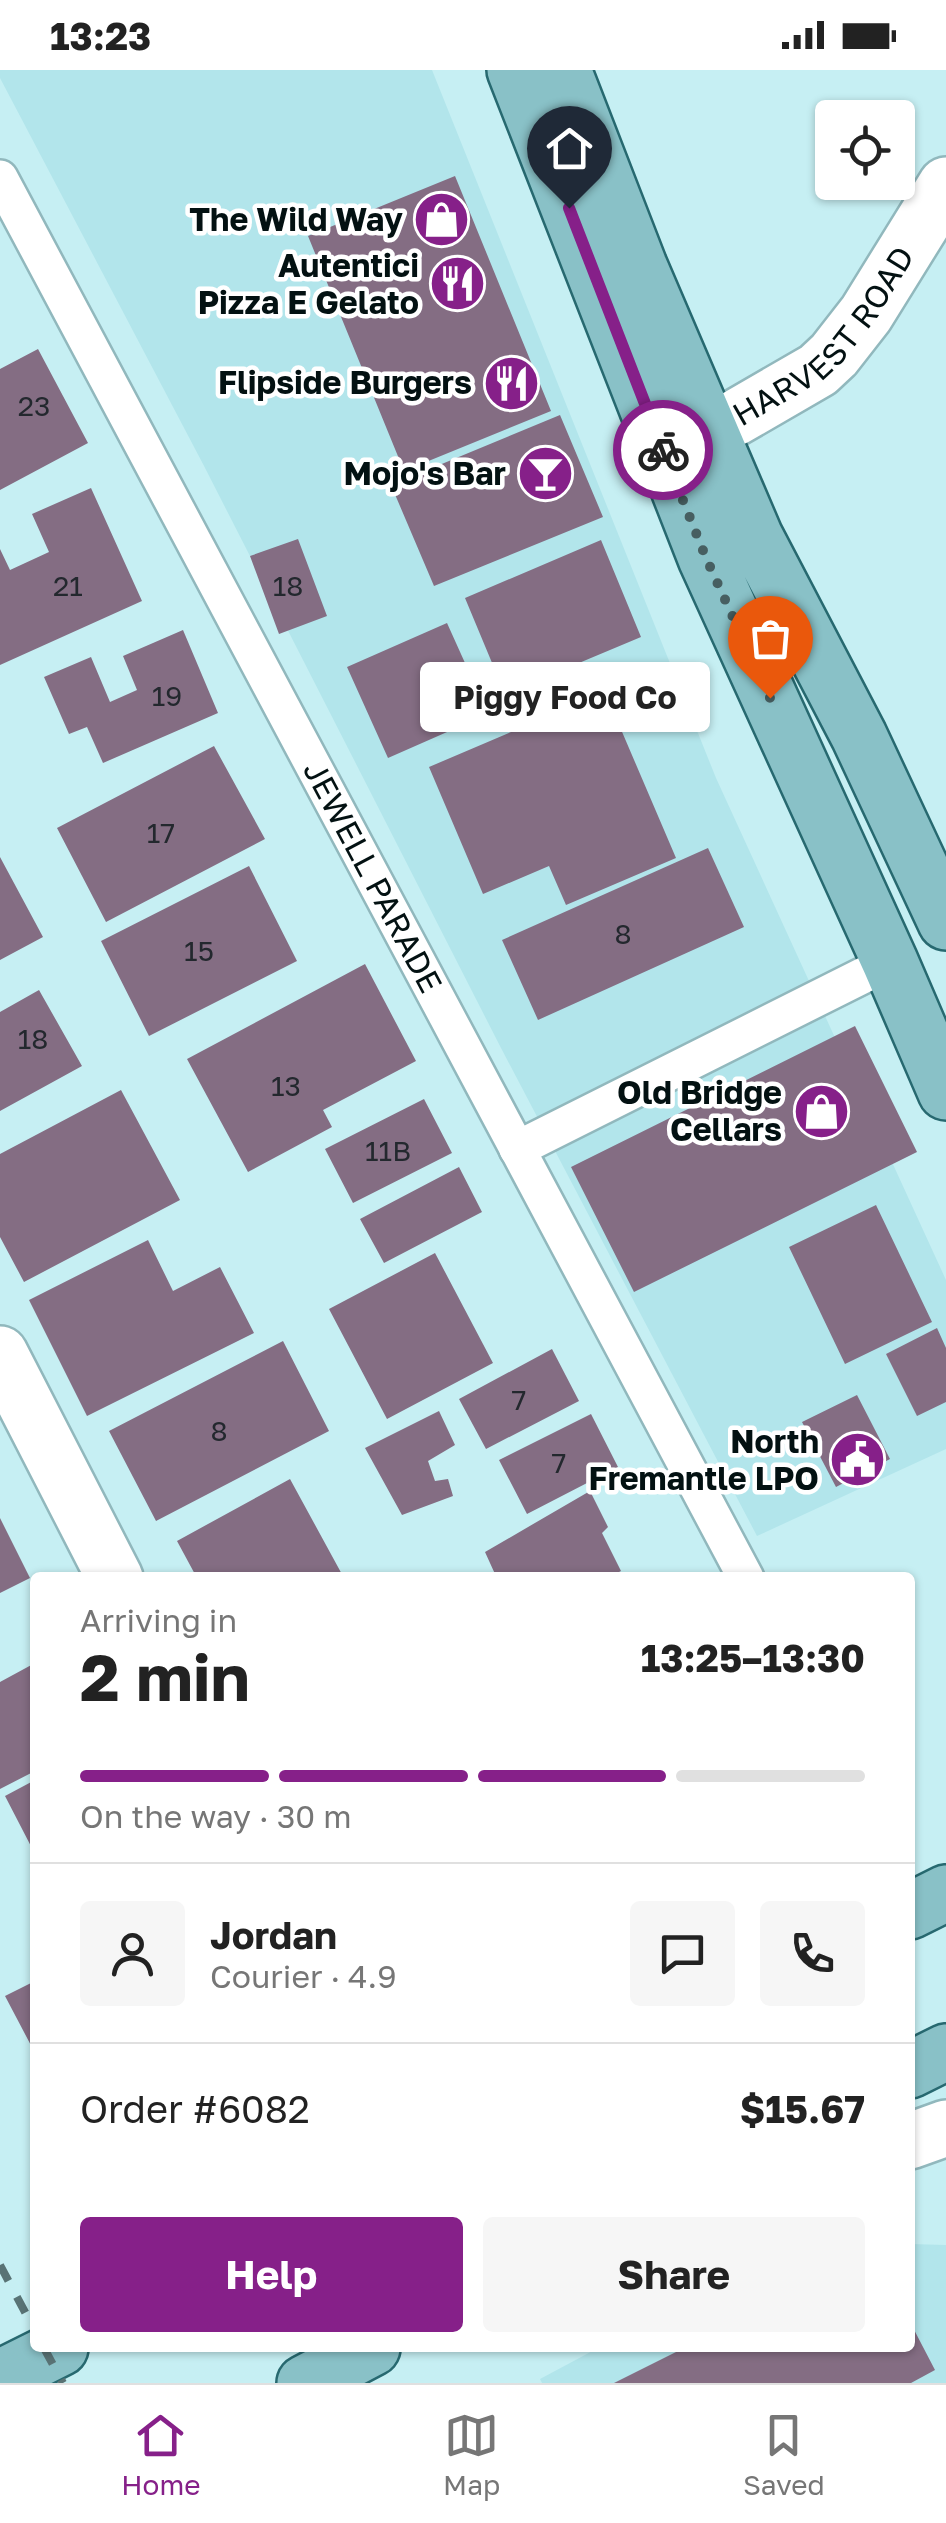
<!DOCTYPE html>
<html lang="en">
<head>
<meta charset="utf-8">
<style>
  :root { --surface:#fff; --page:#f6f6f6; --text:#222; --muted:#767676; --line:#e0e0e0; --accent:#862089 }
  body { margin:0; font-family:"Golos Text",sans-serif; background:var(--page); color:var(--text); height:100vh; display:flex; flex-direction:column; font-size:38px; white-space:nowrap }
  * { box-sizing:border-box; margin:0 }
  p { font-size:32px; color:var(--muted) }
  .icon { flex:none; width:55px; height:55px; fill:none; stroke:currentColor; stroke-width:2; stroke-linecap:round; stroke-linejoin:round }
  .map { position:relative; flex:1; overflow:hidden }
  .side { position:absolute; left:30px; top:1502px; width:885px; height:780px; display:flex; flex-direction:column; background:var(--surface); border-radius:10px; box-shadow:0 2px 8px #0004 }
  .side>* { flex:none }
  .tools { position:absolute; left:815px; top:30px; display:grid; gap:20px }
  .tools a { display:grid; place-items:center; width:100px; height:100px; border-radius:10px; background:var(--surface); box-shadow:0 2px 8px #0004; font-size:50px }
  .pin { position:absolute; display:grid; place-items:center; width:85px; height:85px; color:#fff; margin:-102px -42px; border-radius:50% 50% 50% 0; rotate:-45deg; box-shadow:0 0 10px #0007 }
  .pin .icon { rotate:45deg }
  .courier { position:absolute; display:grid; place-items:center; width:100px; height:100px; margin:-50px; border:8px solid #862089; border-radius:50%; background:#fff; color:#222; box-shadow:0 2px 12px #0007 }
  .bubble { position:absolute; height:70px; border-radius:10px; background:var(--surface); box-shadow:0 2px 8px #0004; font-size:32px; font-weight:700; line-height:70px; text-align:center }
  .headline em { font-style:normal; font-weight:700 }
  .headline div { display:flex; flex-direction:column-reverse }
  .headline { display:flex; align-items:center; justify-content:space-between; height:170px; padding:0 50px }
  h1 { font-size:65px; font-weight:700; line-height:75px }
  .bar { display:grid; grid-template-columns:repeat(4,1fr); gap:15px 10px; align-content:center; height:120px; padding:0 50px }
  .bar i { height:12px; border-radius:8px; background:var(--line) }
  .bar .on { background:var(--accent) }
  .bar p { grid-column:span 4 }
  .line { display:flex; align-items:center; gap:25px; padding:0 50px; border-top:2px solid var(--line) }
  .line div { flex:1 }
  .round { display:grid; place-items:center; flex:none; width:105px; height:105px; border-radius:10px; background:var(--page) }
  .button { display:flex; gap:20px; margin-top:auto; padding:20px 50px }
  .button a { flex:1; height:115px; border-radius:10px; background:var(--accent); color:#fff; font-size:40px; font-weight:700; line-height:115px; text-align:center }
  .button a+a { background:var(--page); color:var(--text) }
  .status { display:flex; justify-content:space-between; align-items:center; height:70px; padding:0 50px; background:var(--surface); direction:ltr }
  .status svg { height:28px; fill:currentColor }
  .menu { display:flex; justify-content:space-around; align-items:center; height:140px; border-top:2px solid var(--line); background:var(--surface); font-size:28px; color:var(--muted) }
  .menu a { display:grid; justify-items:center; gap:5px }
  .menu .on { color:var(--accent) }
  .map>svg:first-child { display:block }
  .built { fill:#b2e5eb }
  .building { fill:#846d83 }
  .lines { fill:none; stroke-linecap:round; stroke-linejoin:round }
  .lane-casing { stroke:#91b8bd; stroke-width:40 }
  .street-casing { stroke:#91b8bd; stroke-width:60 }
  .primary-casing { stroke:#276970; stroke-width:60 }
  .lane { stroke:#fff; stroke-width:35 }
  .street { stroke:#fff; stroke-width:55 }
  .primary { stroke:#89c1c7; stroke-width:55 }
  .rail { stroke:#597375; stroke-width:8; stroke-dasharray:18 18; stroke-linecap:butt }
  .done { stroke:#475f61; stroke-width:10; stroke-dasharray:0 18 }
  .route { stroke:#862089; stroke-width:12 }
  .labels { text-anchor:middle; stroke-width:9; stroke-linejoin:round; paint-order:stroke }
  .number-label { font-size:28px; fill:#23282e }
  .poi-label { font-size:32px; font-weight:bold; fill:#031112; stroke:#fff; text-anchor:end }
  .street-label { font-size:32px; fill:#031112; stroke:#fff }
</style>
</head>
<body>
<div class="status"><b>13:23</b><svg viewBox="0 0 49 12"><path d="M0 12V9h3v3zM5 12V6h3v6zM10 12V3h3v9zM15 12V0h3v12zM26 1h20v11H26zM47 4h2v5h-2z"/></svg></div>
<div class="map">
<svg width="946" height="2313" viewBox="0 0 946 2313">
  <rect width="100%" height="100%" fill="#c6eff3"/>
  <!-- built -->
  <path class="built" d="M 0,0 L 432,0 L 716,708 L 946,1210 L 946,1379 L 757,1466 L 501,978 L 203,394 L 0,8 Z
    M 910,2174 L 946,2175 L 946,2313 L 542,2313 L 540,2309 L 598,2278 L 910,2278 Z"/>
  <!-- building -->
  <path class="building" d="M 455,106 L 551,341 L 404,401 L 308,166 Z
    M 38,279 L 88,373 L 0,420 L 0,299 Z
    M 560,345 L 603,447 L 434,516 L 391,415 Z
    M 91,418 L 142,531 L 0,595 L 0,479 L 10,500 L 49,482 L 32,444 Z
    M 298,469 L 327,546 L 279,564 L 250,486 Z
    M 601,470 L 641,567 L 505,624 L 465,528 Z
    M 447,553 L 488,644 L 388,688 L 347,597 Z
    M 183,560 L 218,643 L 103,693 L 87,657 L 69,664 L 44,607 L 91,587 L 110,632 L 137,620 L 123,586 Z
    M 605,622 L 676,788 L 566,835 L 549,796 L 483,824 L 429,697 Z
    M 214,676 L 265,769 L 106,852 L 57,758 Z
    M 708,778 L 744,857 L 538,950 L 502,870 Z
    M 0,787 L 43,867 L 0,890 Z
    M 249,796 L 297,891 L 149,966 L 101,871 Z
    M 365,894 L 416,991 L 323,1040 L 332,1057 L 248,1102 L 187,989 Z
    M 39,920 L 82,996 L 0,1041 L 0,942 Z
    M 855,956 L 917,1082 L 634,1222 L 571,1097 Z
    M 121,1020 L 180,1130 L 24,1212 L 0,1167 L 0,1084 Z
    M 424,1029 L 452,1083 L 353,1133 L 325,1079 Z
    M 459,1097 L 482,1142 L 384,1193 L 360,1149 Z
    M 876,1135 L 932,1252 L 845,1294 L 789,1177 Z
    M 148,1170 L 173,1221 L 220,1197 L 254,1263 L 87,1346 L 29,1230 Z
    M 435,1183 L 493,1293 L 387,1349 L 329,1239 Z
    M 937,1258 L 946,1278 L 946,1332 L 917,1346 L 886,1284 Z
    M 283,1271 L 329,1361 L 156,1451 L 109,1361 Z
    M 552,1279 L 579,1331 L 486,1379 L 459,1329 Z
    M 857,1325 L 890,1389 L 836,1417 L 802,1352 Z
    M 439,1341 L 455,1375 L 428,1391 L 435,1411 L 448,1409 L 453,1426 L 402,1445 L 365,1378 Z
    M 591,1344 L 618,1397 L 527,1444 L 499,1390 Z
    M 290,1409 L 344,1508 L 197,1508 L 177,1471 Z
    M 590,1421 L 608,1457 L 602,1463 L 621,1501 L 607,1508 L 487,1508 L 495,1504 L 485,1482 Z
    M 0,1448 L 30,1508 L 0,1523 Z
    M 35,1593 L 35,1701 L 0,1719 L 0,1612 Z
    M 35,1710 L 35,1784 L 5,1726 Z
    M 35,1911 L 35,1983 L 5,1926 Z
    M 910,2252 L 935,2300 L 911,2313 L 614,2313 L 684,2278 L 910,2278 Z"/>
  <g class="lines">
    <defs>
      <g id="lane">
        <path id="s1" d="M 0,108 L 746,1508"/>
        <path d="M 517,1079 L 890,892"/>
      </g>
      <g id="street">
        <path id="s2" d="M 666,377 L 735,348 L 818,300 L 834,285 L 866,244 L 946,115"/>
        <path d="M 0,1284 L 115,1508"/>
        <path d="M 910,2071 L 946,2058"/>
      </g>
      <path id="primary" d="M 515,0 L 706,488 L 890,892 L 946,1022
        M 563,0 L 639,196 L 755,467 L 859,666 L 946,852
        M 910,1841 L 946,1823
        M 910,2000 L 946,1982
        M 0,2308 L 60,2278
        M 305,2313 L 372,2278"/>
    </defs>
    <!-- lane casing -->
    <use href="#lane" class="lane-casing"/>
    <!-- street casing -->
    <use href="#street" class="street-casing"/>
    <!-- primary casing -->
    <use href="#primary" class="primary-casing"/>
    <!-- lane -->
    <use href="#lane" class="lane"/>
    <!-- street -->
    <use href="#street" class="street"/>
    <!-- primary -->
    <use href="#primary" class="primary"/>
    <!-- rail -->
    <path class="rail" d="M 0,2195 L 35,2261
      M 44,2278 L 63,2313"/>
  </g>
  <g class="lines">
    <!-- done -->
    <path class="done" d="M 663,380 L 706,488 L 770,628"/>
    <!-- route -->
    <path class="route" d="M 569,138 L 663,380"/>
  </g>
  <!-- icons -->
  <defs>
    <symbol id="shop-disc" viewBox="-11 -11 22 22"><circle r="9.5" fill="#862089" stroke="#fff"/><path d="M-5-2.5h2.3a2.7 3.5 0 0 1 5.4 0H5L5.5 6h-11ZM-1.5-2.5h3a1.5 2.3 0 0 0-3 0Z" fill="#fff"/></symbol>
    <symbol id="restaurant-disc" viewBox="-11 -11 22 22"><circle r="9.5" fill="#862089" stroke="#fff"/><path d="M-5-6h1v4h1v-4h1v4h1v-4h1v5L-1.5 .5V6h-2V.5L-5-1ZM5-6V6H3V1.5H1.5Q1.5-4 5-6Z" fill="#fff"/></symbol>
    <symbol id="bar-disc" viewBox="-11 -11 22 22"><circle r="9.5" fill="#862089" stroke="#fff"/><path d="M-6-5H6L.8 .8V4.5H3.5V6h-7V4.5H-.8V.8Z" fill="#fff"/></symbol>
    <symbol id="civic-disc" viewBox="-11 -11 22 22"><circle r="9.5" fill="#862089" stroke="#fff"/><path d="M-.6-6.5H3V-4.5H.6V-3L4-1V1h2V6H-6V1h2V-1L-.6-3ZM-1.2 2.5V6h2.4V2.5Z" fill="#fff"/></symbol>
  </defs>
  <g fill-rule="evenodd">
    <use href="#shop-disc" x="410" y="118" width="63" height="63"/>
    <use href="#restaurant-disc" x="426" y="182" width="63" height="63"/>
    <use href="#restaurant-disc" x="480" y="282" width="63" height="63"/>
    <use href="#bar-disc" x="514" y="372" width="63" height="63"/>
    <use href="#shop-disc" x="790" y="1010" width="63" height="63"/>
    <use href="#civic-disc" x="826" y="1358" width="63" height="63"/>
  </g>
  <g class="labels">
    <!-- number labels -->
    <g class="number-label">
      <text x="34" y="346">23</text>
      <text x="68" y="526">21</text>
      <text x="288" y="526">18</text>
      <text x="167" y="636">19</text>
      <text x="161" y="773">17</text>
      <text x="623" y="874">8</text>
      <text x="199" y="891">15</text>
      <text x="33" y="979">18</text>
      <text x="286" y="1026">13</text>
      <text x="388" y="1091">11B</text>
      <text x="519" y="1340">7</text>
      <text x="219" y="1371">8</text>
      <text x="559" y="1403">7</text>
    </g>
    <!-- poi labels -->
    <g class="poi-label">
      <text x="403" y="161">The Wild Way</text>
      <text x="419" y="207">Autentici<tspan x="419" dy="37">Pizza E Gelato</tspan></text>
      <text x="472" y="324">Flipside Burgers</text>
      <text x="506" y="415">Mojo's Bar</text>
      <text x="782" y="1034">Old Bridge<tspan x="782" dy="37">Cellars</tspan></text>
      <text x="819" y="1383">North<tspan x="819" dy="37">Fremantle LPO</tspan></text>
    </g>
    <!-- street labels -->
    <g class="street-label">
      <text dy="11" stroke="none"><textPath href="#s2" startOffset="198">HARVEST ROAD</textPath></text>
      <text dy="11" stroke="none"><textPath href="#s1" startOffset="792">JEWELL PARADE</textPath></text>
    </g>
  </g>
</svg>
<div class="tools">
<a><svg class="icon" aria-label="locate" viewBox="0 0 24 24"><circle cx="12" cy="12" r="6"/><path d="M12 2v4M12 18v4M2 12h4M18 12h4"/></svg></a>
</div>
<div class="pin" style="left:770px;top:628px;background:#ea580c"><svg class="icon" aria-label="bag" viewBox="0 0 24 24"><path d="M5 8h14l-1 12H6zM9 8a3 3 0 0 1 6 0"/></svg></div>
<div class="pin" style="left:569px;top:138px;background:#1f2937"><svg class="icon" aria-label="home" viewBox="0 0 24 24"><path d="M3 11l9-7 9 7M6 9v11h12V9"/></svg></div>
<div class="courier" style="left:663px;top:380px"><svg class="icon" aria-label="bike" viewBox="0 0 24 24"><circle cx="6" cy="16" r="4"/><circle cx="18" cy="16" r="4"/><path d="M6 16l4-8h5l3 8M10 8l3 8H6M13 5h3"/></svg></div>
<div class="bubble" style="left:420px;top:592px;width:290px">Piggy Food Co</div>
<section class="side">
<div class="headline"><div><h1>2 min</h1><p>Arriving in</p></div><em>13:25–13:30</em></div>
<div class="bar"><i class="on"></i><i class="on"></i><i class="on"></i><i></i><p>On the way · 30 m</p></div>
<div class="line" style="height:180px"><a class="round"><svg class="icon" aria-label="person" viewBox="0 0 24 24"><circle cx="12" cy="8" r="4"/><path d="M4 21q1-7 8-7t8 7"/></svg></a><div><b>Jordan</b><p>Courier · 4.9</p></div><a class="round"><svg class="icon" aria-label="chat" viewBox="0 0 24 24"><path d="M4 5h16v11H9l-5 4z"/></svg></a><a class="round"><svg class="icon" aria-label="phone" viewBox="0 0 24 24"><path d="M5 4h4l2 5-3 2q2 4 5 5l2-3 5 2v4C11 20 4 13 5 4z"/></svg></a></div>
<div class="line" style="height:130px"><div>Order #6082</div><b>$15.67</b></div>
<div class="button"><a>Help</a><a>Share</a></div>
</section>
</div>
<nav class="menu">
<a class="on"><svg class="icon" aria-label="home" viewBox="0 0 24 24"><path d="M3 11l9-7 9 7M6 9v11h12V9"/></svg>Home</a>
<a><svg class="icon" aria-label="map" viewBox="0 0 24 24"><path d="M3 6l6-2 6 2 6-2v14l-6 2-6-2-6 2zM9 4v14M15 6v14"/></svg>Map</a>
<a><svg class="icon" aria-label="saved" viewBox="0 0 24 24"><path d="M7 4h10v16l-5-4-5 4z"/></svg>Saved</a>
</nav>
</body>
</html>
